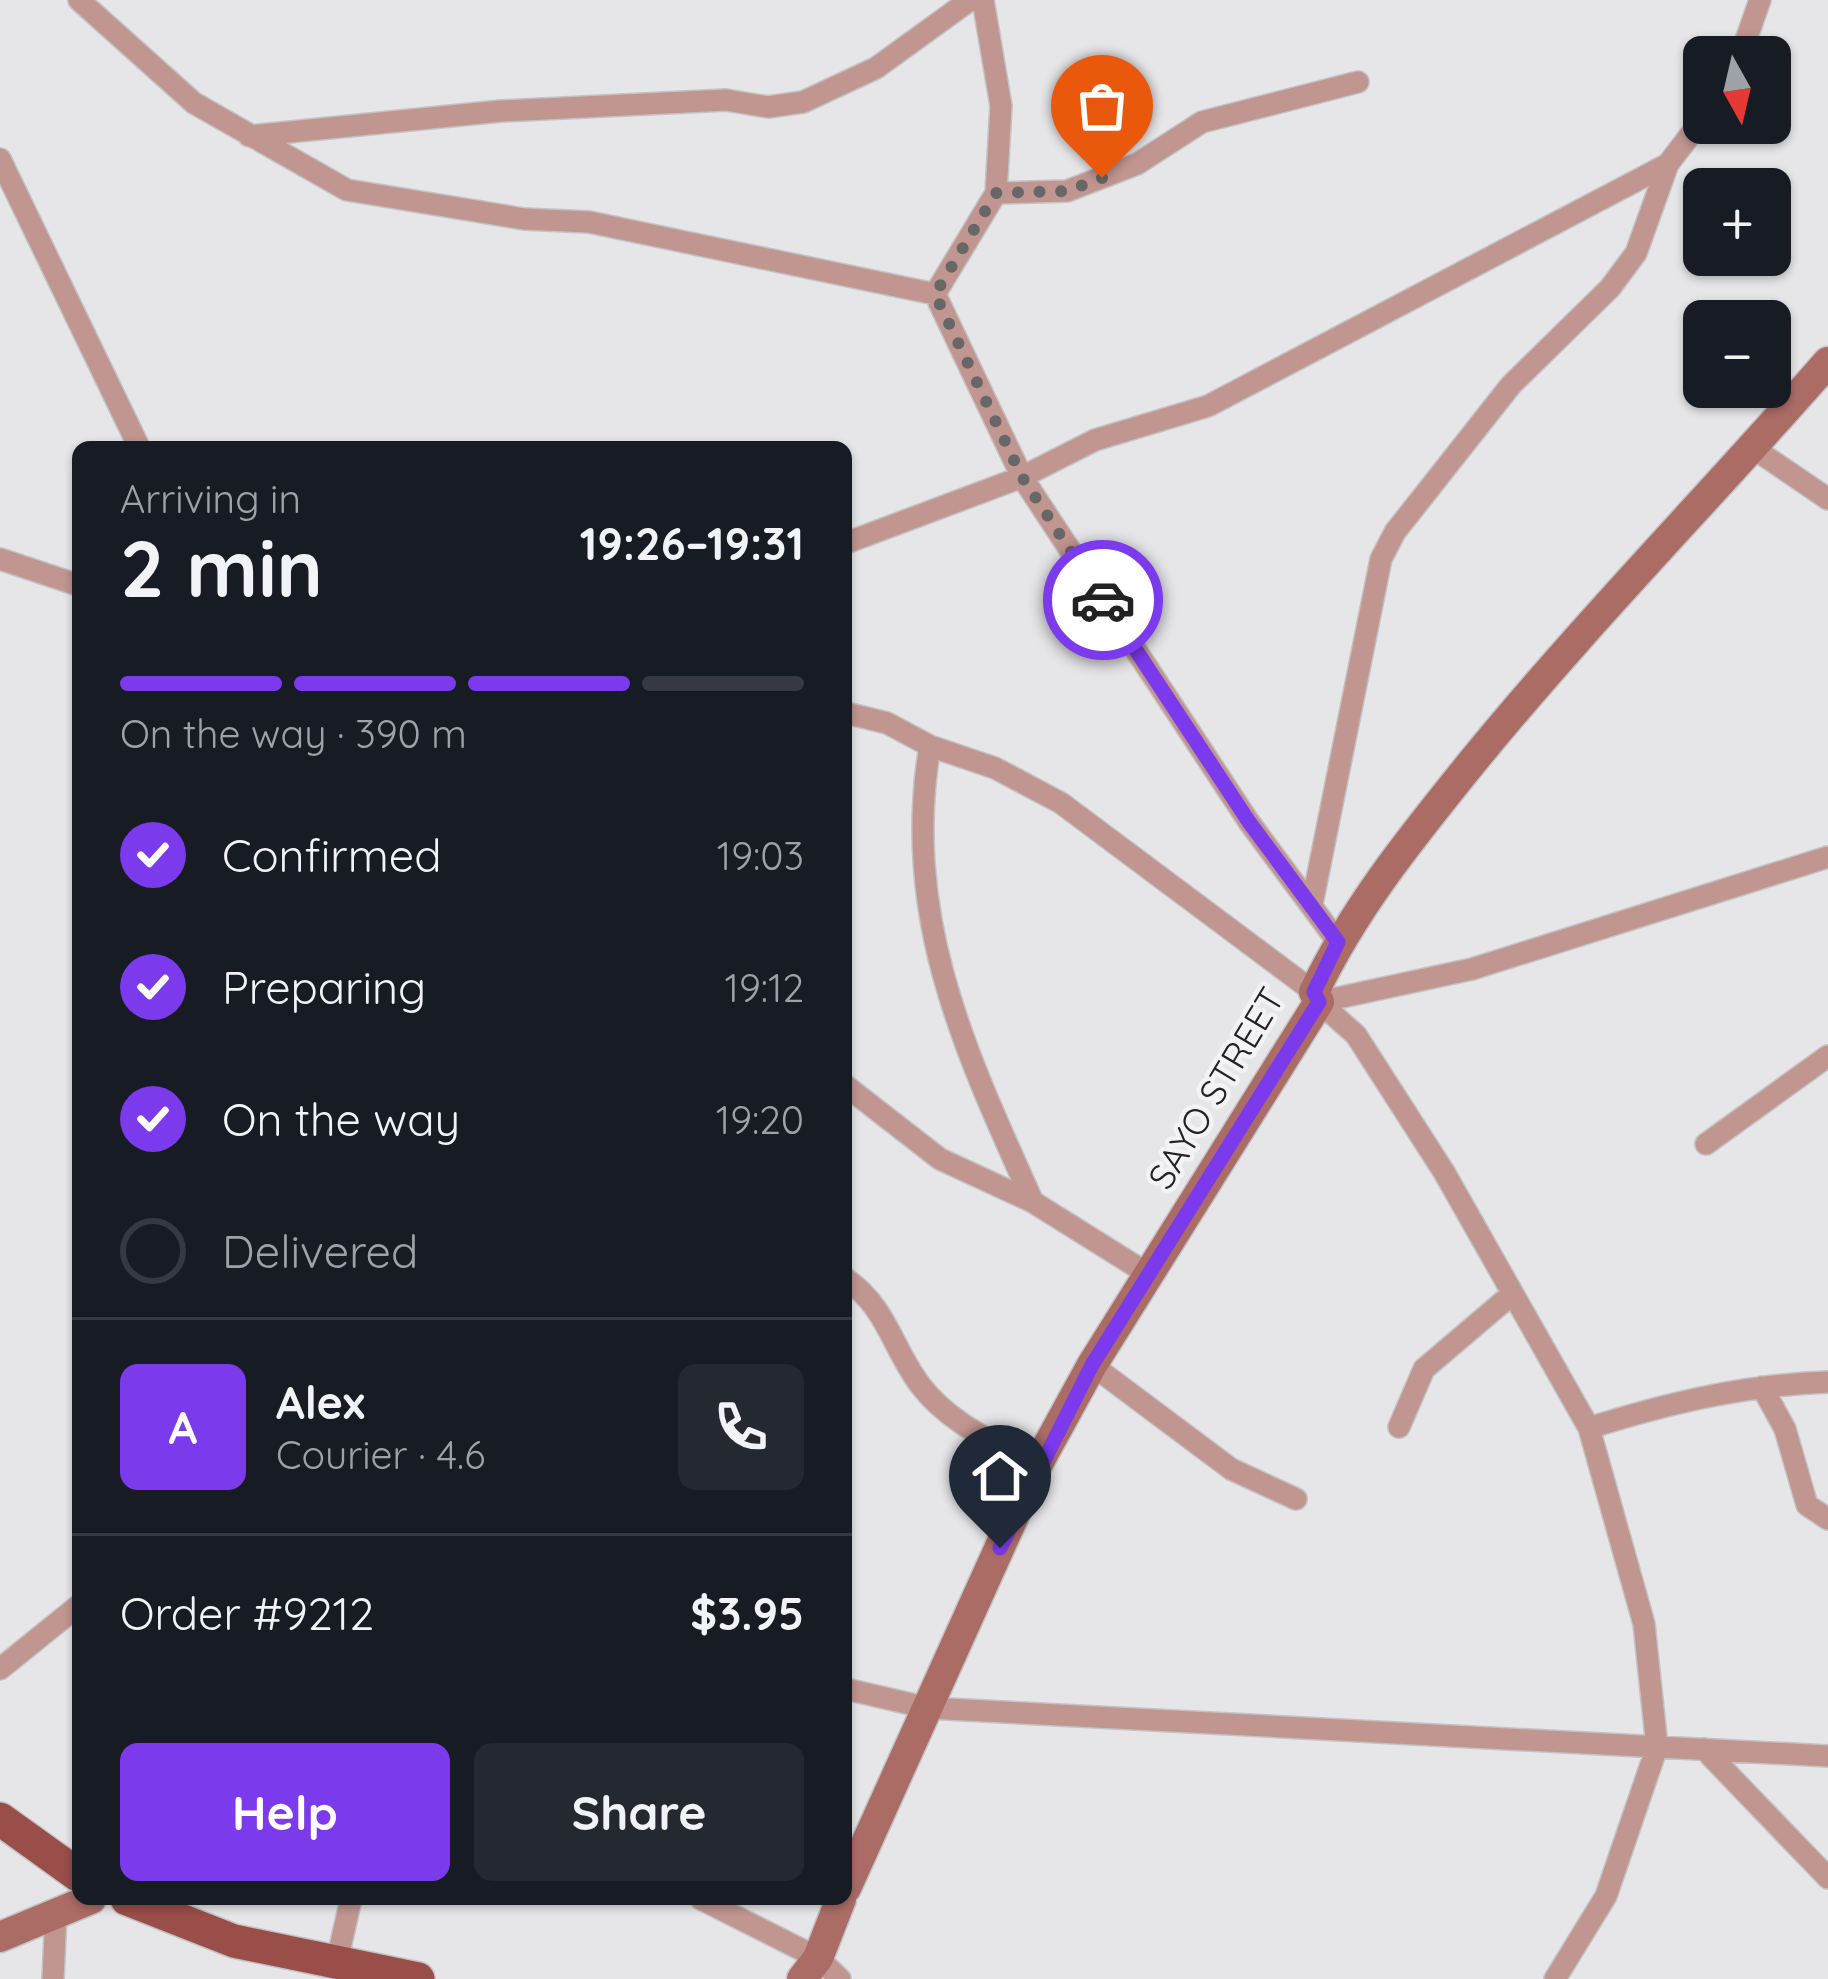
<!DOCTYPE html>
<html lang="en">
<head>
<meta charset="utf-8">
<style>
  :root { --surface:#171b24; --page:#242831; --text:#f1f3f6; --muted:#9ea1a6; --line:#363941; --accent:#7c3aed }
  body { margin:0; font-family:Quicksand,sans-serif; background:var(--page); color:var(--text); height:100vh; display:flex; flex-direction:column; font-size:45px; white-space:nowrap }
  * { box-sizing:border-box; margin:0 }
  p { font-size:39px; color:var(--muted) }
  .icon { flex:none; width:66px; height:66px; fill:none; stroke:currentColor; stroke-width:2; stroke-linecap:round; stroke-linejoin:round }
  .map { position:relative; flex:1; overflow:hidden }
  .details { position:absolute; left:72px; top:441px; width:780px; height:1464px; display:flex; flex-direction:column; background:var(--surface); border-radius:18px; box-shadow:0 3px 9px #0004 }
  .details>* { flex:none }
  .needle { width:78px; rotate:172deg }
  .fabs { position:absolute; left:1683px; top:36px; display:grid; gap:24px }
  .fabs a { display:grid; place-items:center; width:108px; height:108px; border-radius:18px; background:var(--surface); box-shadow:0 3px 9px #0004; font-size:60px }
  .pin { position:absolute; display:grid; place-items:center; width:102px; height:102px; color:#fff; margin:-123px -51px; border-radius:50% 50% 50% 0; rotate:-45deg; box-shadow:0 0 12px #0007 }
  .pin .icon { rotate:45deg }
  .courier { position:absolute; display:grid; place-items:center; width:120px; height:120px; margin:-60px; border:9px solid #7c3aed; border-radius:50%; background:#fff; color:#222; box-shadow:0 3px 15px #0007 }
  .summary em { font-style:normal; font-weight:700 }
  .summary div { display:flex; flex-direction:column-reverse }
  .summary { display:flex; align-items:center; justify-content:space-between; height:204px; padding:0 48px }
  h1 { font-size:78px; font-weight:700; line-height:90px }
  .bar { display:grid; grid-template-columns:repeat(4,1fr); gap:18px 12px; align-content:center; height:144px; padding:0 48px }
  .bar i { height:15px; border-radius:9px; background:var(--line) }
  .bar .on { background:var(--accent) }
  .bar p { grid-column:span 4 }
  .line { display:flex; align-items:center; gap:30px; padding:0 48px; border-top:3px solid var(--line) }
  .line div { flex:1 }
  .round { display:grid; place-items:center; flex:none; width:126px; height:126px; border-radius:18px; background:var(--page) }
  ol { padding:0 48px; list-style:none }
  li { display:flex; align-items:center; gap:36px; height:132px }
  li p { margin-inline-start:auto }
  li .icon { padding:12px; border-radius:50%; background:var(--accent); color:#fff; stroke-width:4 }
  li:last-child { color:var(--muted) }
  li i { width:66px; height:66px; border:6px solid var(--line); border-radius:50% }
  .action { display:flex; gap:24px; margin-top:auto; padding:24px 48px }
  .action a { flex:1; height:138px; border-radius:18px; background:var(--accent); color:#fff; font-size:48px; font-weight:700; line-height:138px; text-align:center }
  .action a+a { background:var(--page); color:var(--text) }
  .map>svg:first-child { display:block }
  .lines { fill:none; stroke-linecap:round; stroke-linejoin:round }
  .street-casing { stroke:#c3c3c4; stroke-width:24 }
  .secondary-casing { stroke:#c3c3c4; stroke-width:33 }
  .primary-casing { stroke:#c3c3c4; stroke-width:36 }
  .street { stroke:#c19590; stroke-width:21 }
  .secondary { stroke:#ab6c66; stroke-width:30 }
  .primary { stroke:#9a4e49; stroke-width:33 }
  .done { stroke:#676767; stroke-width:12; stroke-dasharray:0 21.6 }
  .route { stroke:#7c3aed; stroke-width:15 }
  .labels { text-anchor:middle; stroke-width:9; stroke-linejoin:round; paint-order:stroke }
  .street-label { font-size:36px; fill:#222; stroke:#f3f3f5 }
</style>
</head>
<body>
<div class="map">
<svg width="1828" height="1979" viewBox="0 0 1828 1979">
  <rect width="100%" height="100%" fill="#e6e6e8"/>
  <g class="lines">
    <defs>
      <path id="street" d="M 79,0 L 194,103 L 347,190 L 524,219 L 589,222 L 935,294
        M 1740,57 L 1760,0
        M 249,136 L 501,111 L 726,100 L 768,107 L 803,102 L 876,68 L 970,0
        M 0,159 L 139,447
        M 996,193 L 1067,191 L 1137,164 L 1202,122 L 1358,82
        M 935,294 L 1022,477 L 1249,822 L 1338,942
        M 935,294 L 996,193 L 1001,106 L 983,0
        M 1753,448 L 1828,499
        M 846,543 L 1022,477 L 1095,440 L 1208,406 L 1668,164
        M 0,559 L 78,585
        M 846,713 L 887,723 L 930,746 L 995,768 L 1061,803 L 1314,992
        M 930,746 C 901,916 965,1051 1033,1202
        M 1312,904 L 1381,559 L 1395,532 L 1511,385 L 1610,288 L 1636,253 L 1668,164 L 1704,117
        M 1319,1002 L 1356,1035 L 1444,1172 L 1589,1428 L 1644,1624 L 1657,1747 L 1606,1896 L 1555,1979
        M 1319,1002 L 1472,969 L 1828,857
        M 846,1086 L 940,1159 L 1033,1202 L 1148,1274
        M 1706,1144 L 1828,1056
        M 846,1279 C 887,1307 893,1350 921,1386 C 949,1423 996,1443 1036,1467
        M 1092,1365 L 1231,1469 L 1296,1499
        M 1762,1387 L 1785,1429 L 1807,1505 L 1828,1519
        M 1399,1427 L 1424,1369 L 1511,1295
        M 1589,1428 C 1668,1403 1745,1385 1828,1382
        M 0,1669 L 78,1606
        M 846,1689 L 928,1708 L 1828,1756
        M 1704,1749 L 1828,1878
        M 701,1899 L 818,1958 L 840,1979
        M 337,1961 L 351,1899
        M 53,1979 L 56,1913"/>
      <path id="secondary" d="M 846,1888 L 1036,1467 L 1092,1365 L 1319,1002 L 1314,992 C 1354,908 1411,838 1469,766 C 1583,626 1709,498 1828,362
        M 0,1937 L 91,1899
        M 802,1979 L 818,1958 L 841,1899"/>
      <path id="primary" d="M 0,1819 L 78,1875
        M 127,1899 L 234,1941 L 418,1979"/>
    </defs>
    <!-- street casing -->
    <use href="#street" class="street-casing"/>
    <!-- secondary casing -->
    <use href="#secondary" class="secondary-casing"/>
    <!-- primary casing -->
    <use href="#primary" class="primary-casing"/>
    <!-- street -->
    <use href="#street" class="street"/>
    <!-- secondary -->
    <use href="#secondary" class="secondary"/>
    <!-- primary -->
    <use href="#primary" class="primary"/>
  </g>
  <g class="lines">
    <!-- done -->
    <path class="done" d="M 1102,178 L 1067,191 L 996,193 L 935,294 L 1022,477 L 1103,600"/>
    <!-- route -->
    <path class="route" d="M 1000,1548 L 1092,1365 L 1319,1002 L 1314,992 L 1338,942 L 1249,822 L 1103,600"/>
  </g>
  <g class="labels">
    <!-- street labels -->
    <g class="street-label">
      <text transform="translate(1216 1088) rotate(-59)" y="13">SAYO STREET</text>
    </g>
  </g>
</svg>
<div class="fabs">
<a><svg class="needle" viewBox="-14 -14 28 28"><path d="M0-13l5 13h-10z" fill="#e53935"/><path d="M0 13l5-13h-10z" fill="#9ea1a6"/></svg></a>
<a>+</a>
<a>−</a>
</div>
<div class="pin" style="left:1102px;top:178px;background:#ea580c"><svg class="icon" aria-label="bag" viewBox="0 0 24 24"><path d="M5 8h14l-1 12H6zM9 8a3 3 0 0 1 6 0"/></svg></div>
<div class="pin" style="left:1000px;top:1548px;background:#1f2937"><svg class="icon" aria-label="home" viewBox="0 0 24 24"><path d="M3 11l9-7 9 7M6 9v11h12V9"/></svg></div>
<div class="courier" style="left:1103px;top:600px"><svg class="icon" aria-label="car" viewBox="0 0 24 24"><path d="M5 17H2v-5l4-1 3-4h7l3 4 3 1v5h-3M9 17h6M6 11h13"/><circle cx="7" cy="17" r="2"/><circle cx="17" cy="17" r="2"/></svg></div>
<section class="details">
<div class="summary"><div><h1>2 min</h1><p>Arriving in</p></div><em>19:26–19:31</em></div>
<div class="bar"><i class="on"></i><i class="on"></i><i class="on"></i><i></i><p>On the way · 390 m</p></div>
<ol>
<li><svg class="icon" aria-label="check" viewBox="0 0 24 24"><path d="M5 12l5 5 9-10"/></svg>Confirmed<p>19:03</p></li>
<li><svg class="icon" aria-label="check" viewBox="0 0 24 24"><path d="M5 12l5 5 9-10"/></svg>Preparing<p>19:12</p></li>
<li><svg class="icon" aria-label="check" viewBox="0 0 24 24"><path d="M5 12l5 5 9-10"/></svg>On the way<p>19:20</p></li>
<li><i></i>Delivered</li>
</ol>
<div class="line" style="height:216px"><b class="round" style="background:var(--accent);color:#fff">A</b><div><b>Alex</b><p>Courier · 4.6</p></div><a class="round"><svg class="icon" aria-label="phone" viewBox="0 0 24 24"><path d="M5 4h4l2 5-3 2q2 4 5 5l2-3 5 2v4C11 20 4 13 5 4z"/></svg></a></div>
<div class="line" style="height:156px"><div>Order #9212</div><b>$3.95</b></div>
<div class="action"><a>Help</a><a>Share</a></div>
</section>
</div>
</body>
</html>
